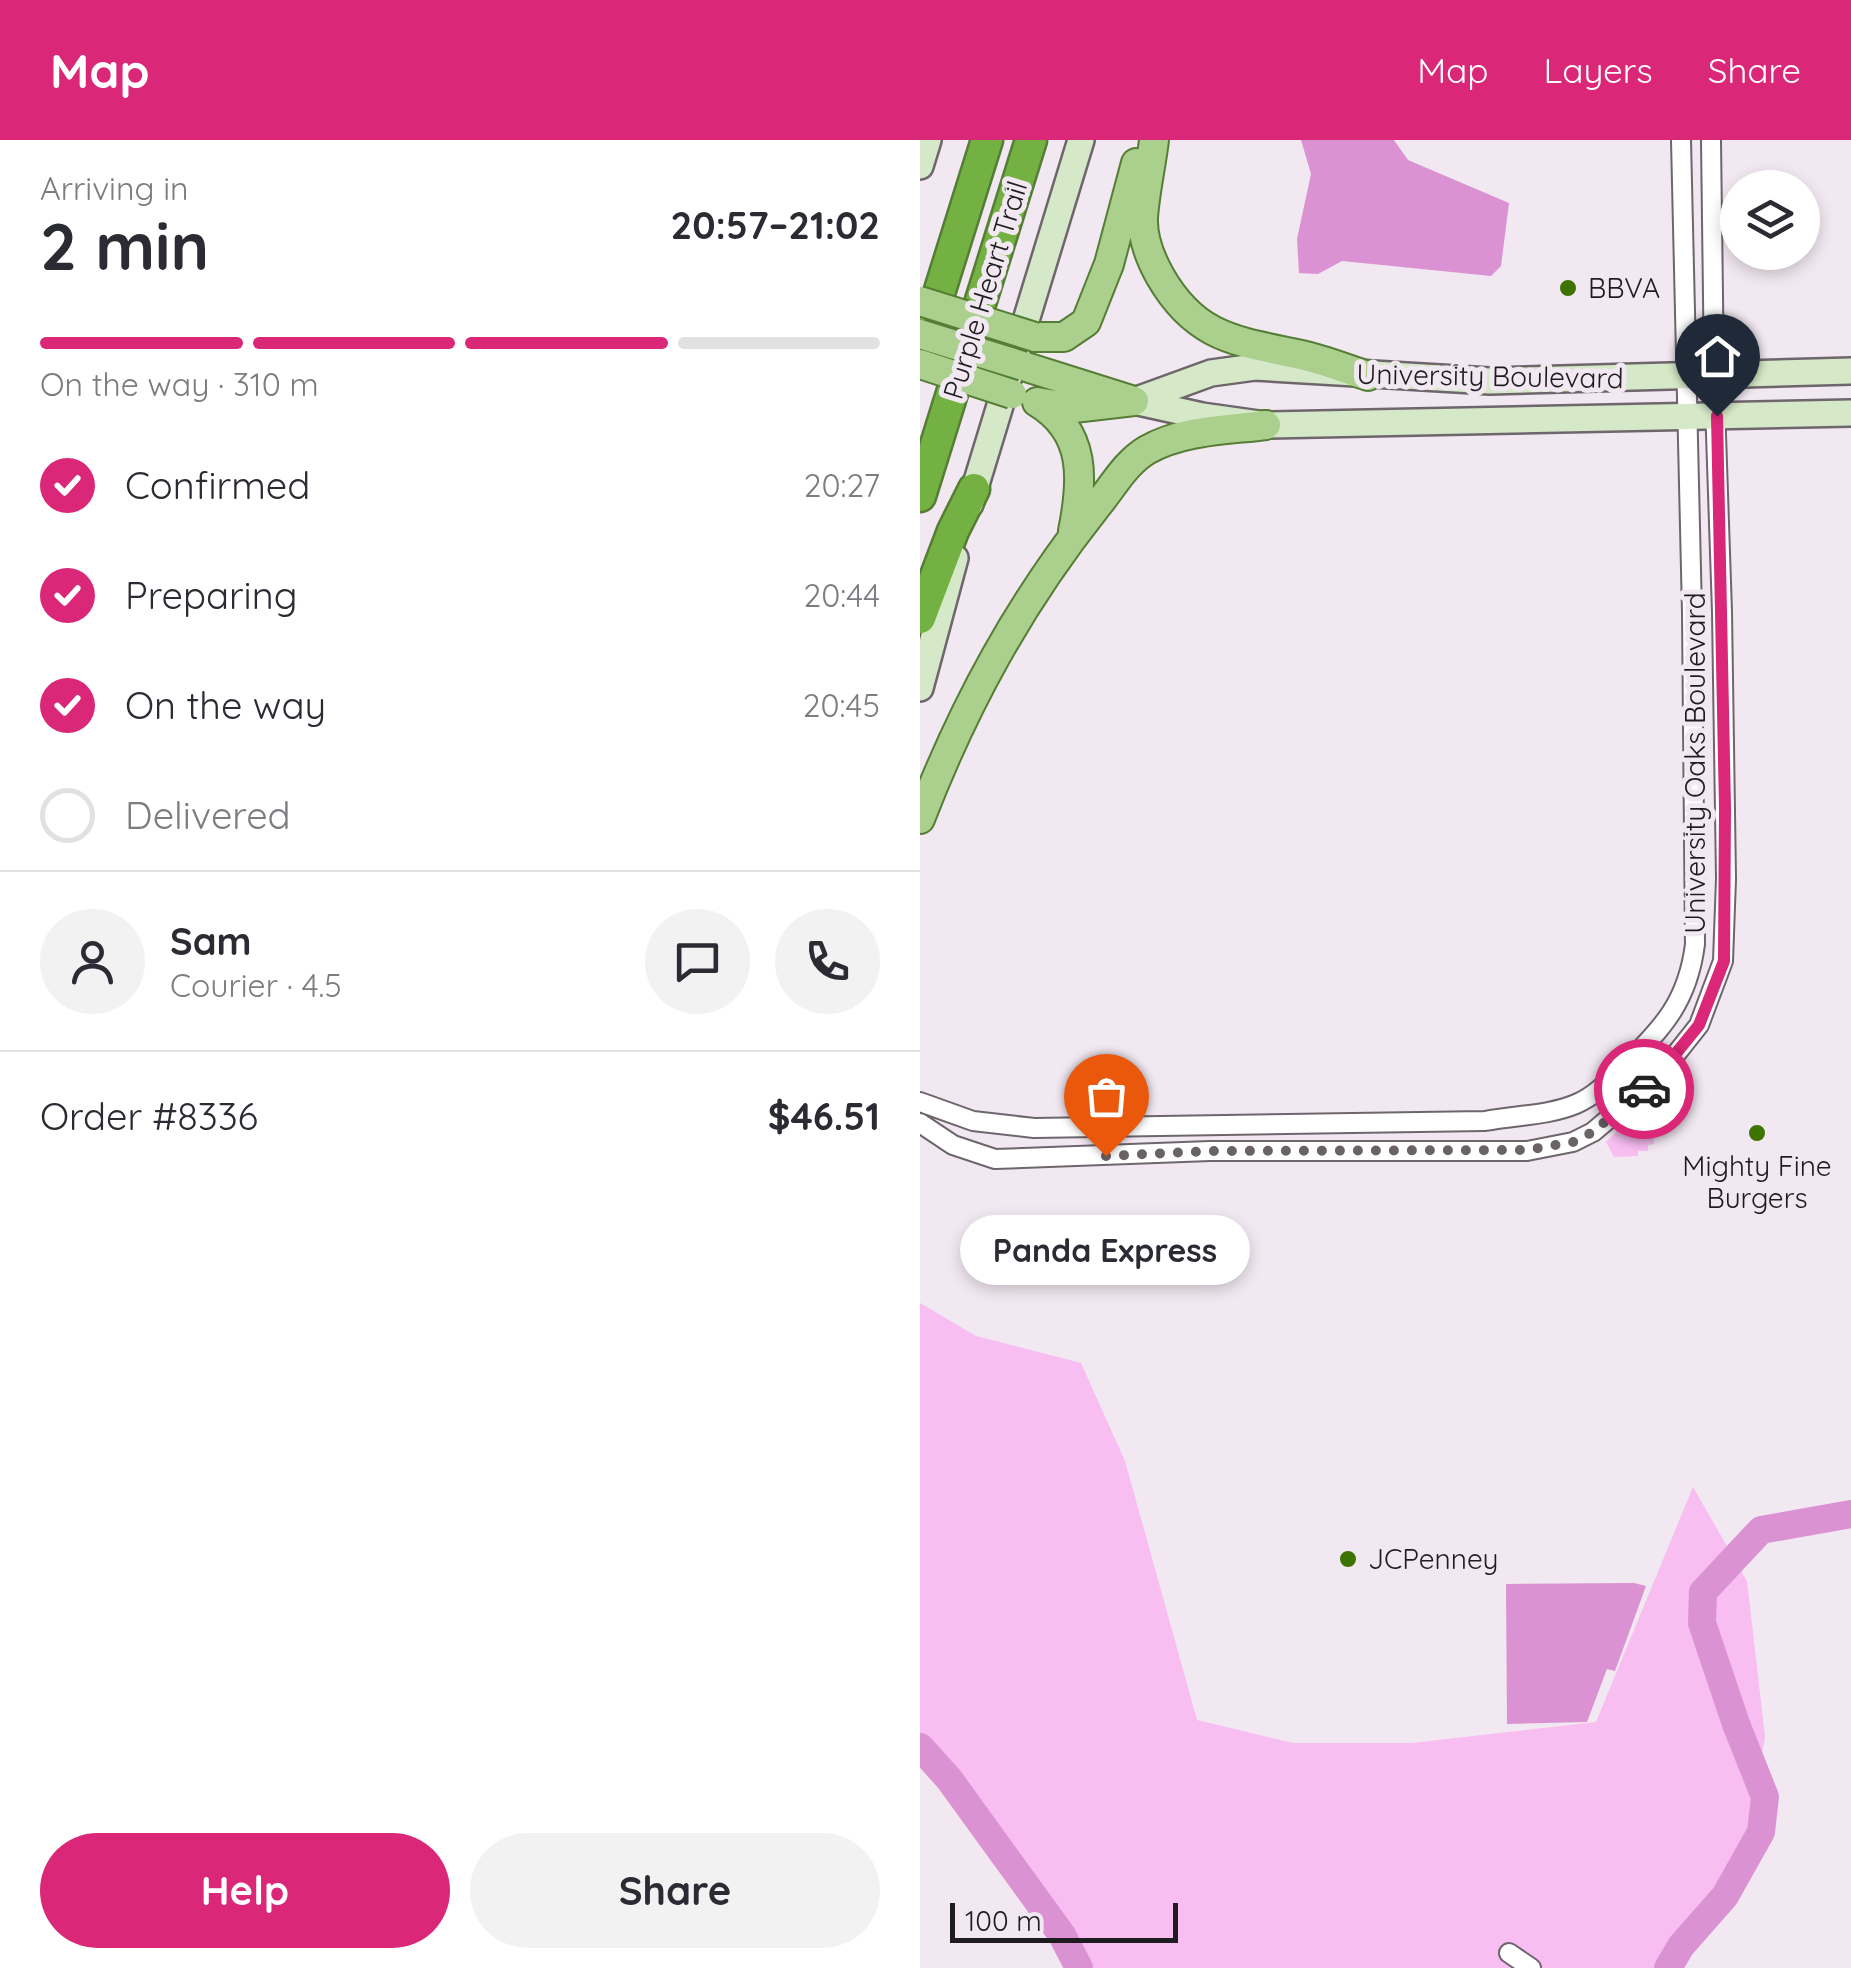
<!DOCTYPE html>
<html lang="en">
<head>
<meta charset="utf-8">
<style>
  :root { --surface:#fff; --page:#f2f2f3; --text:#2b2b33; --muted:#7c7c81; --line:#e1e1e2; --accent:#db2777 }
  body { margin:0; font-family:Quicksand,sans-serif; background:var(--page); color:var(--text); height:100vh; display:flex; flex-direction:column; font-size:38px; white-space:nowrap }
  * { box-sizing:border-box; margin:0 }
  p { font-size:32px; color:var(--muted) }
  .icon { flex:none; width:55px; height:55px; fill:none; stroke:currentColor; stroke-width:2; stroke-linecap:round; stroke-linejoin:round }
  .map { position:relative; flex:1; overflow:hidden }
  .details { display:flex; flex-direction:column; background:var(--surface); width:920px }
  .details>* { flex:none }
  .fabs { position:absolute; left:800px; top:30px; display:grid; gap:20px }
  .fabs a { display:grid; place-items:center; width:100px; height:100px; border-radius:50%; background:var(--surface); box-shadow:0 5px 15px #0003; font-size:50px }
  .scale { position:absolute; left:30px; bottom:25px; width:228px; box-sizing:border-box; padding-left:10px; border:5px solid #1f1c1f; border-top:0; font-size:28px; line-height:35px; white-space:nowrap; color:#1f1c1f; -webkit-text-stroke:8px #f2e8f1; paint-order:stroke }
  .pin { position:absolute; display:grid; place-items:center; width:85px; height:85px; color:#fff; margin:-102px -42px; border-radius:50% 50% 50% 0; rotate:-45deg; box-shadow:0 0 10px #0007 }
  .pin .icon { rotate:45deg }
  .courier { position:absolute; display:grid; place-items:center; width:100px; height:100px; margin:-50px; border:8px solid #db2777; border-radius:50%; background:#fff; color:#222; box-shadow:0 2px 12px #0007 }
  .bubble { position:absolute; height:70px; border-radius:35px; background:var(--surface); box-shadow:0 5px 15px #0003; font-size:32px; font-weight:700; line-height:70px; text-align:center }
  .head em { font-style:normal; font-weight:700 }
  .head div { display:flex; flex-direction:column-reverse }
  .head { display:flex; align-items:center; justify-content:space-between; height:170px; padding:0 40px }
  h1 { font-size:65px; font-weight:700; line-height:75px }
  .bar { display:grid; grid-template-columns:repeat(4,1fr); gap:15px 10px; align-content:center; height:120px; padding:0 40px }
  .bar i { height:12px; border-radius:8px; background:var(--line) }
  .bar .current { background:var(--accent) }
  .bar p { grid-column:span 4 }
  .line { display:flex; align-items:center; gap:25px; padding:0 40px; border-top:2px solid var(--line) }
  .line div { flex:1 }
  .round { display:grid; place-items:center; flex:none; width:105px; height:105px; border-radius:52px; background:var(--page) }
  ol { padding:0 40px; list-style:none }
  li { display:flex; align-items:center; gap:30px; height:110px }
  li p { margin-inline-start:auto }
  li .icon { padding:10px; border-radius:50%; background:var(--accent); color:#fff; stroke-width:4 }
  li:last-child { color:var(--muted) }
  li i { width:55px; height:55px; border:5px solid var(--line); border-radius:50% }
  .primary-button { display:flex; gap:20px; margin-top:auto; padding:20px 40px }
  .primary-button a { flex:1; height:115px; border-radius:60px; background:var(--accent); color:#fff; font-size:40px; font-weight:700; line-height:115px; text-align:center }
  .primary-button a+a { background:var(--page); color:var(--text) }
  header { display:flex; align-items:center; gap:60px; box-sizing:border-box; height:140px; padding:0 50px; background:var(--accent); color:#fff }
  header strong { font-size:48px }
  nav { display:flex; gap:55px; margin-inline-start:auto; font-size:35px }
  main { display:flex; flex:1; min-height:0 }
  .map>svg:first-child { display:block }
  .green { fill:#f8bdf1 }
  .water { fill:#db92d3 }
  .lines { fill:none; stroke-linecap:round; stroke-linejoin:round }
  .river { stroke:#db92d3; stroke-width:28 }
  .street-casing { stroke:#6e656d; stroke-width:22 }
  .secondary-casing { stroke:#6e656d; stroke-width:30 }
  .primary-casing { stroke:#567d36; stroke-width:32 }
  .highway-casing { stroke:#567d36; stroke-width:35 }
  .street { stroke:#fff; stroke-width:18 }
  .secondary { stroke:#d5e8c7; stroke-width:25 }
  .primary { stroke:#abd08e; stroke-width:28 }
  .highway { stroke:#73b143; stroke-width:30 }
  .primary-bridge-casing { stroke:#567d36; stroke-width:32; stroke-linecap:butt }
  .primary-bridge { stroke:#abd08e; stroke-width:28 }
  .done { stroke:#696368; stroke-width:10; stroke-dasharray:0 18 }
  .route { stroke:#db2777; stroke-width:12 }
  .poi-dot { fill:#3e7300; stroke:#f2e8f1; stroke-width:4 }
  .labels { text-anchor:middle; stroke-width:10; stroke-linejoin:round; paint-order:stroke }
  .poi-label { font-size:28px; fill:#1f1c1f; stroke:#f2e8f1; text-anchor:start }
  .street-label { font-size:28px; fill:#1f1c1f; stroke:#f2e8f1 }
</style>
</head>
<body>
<header>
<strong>Map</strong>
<nav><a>Map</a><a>Layers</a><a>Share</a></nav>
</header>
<main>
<section class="details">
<div class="head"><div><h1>2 min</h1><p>Arriving in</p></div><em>20:57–21:02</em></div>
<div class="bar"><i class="current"></i><i class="current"></i><i class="current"></i><i></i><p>On the way · 310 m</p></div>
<ol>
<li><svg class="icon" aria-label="check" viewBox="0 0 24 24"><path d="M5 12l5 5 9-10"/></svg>Confirmed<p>20:27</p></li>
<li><svg class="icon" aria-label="check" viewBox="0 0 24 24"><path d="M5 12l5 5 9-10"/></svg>Preparing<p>20:44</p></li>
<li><svg class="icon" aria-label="check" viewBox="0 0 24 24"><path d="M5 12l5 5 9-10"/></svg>On the way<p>20:45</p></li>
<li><i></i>Delivered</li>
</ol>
<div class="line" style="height:180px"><a class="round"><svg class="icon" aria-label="person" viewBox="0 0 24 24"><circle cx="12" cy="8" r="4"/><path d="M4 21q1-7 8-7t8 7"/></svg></a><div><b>Sam</b><p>Courier · 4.5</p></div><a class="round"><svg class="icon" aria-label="chat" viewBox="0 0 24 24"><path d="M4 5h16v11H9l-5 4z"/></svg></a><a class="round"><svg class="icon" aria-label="phone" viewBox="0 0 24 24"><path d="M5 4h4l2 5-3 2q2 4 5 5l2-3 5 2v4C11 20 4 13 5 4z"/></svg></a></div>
<div class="line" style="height:130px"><div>Order #8336</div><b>$46.51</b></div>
<div class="primary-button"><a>Help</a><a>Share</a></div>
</section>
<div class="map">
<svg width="931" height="1828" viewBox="0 0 931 1828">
  <rect width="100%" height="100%" fill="#f2e8f1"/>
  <!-- green -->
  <path class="green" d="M 742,946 L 751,955 L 733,973 L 734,1004 L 728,1005 L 728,1011 L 718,1011 L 718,1016 L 694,1017 L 686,1002 Z
    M 0,1163 L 56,1196 L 161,1223 L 205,1321 L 277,1580 L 373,1603 L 492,1603 L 676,1582 L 773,1347 L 827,1441 L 845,1597 L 814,1764 L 747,1828 L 156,1828 L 0,1624 Z"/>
  <!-- water -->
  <path class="water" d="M 381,0 L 474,0 L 488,20 L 589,63 L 581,126 L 571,136 L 422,121 L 398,134 L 379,133 L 377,99 L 391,34 Z
    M 714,1443 L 726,1446 L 695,1531 L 687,1529 L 667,1582 L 587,1584 L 586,1444 Z"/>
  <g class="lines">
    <!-- river -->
    <path class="river" d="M 0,1607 L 29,1639 L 142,1795 L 159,1828
      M 748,1828 L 761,1806 L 805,1756 L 841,1692 L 845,1657 L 816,1584 L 782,1483 L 783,1452 L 841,1390 L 931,1374"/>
    <defs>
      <path id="street" d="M 0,962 L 53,981 L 114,988 L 565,981 C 596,975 627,976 656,964 C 675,956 689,941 704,926 C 743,888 768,861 775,804 L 772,473 L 761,0
        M 0,983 L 33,1005 L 75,1019 L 290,1011 L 607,1011 L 653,1002 L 673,992 L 737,938 L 779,885 L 803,821 L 806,739 L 802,472 L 794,235 L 791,0
        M 589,1813 L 611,1828"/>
      <path id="secondary" d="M 0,26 L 8,0
        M 214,261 L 291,233 L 335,227 L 570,241 L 931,231
        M 214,261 L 282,276 L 346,285 L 931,273
        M 50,364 L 161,0
        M 0,548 L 35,418"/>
      <path id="primary" d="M 234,0 C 231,25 225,51 223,77 C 222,98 230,118 240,136 C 276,199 317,201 381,215 C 404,220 426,229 448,236
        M 115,197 L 144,197 L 166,182 L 189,124 L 216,23
        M 103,226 L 211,260
        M 117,262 C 167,292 163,341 153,391
        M 117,262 L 154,268 L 214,261
        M 0,679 C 44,565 99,464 176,367 C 192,348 205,323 227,310 C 262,290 306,290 346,285"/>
      <path id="highway" d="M 0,214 L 67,0
        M 0,356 L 111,0
        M 0,478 L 33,391 L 54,349"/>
    </defs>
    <!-- street casing -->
    <use href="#street" class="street-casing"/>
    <!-- secondary casing -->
    <use href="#secondary" class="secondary-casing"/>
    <!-- primary casing -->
    <use href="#primary" class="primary-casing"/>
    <!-- highway casing -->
    <use href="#highway" class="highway-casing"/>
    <!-- street -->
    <use href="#street" class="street"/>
    <!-- secondary -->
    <use href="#secondary" class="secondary"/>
    <!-- primary -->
    <use href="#primary" class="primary"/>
    <!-- highway -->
    <use href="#highway" class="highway"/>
    <defs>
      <path id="primary-bridge" d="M 0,161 L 115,197
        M 0,194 L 103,226
        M 0,224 L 92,254"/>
    </defs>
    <!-- primary-bridge casing -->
    <use href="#primary-bridge" class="primary-bridge-casing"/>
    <!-- primary-bridge -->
    <use href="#primary-bridge" class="primary-bridge"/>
  </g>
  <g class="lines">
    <!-- done -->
    <path class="done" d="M 186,1016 L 290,1011 L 607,1010 L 653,1002 L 673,992 L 724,949"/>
    <!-- route -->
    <path class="route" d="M 724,949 L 736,938 L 779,885 L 804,821 L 805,668 L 797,276"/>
  </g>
  <!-- markers -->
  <g class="poi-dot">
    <circle cx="648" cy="148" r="10"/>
    <circle cx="837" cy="993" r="10"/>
    <circle cx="428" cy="1419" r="10"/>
  </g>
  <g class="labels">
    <!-- poi labels -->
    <g class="poi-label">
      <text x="668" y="158">BBVA</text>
      <text x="837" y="1036" text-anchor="middle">Mighty Fine<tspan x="837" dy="32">Burgers</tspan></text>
      <text x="448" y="1429">JCPenney</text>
    </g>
    <!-- street labels -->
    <g class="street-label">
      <text transform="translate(65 150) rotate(-73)" y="10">Purple Heart Trail</text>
      <text transform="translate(570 236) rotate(1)" y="10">University Boulevard</text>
      <text transform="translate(775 623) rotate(-90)" y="10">University Oaks Boulevard</text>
    </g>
  </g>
</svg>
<div class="fabs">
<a><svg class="icon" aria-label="layers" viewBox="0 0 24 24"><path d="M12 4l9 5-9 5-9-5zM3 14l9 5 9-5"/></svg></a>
</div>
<div class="scale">100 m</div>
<div class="pin" style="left:186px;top:1016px;background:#ea580c"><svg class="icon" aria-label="bag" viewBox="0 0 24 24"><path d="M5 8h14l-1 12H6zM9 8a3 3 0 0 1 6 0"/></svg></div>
<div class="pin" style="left:797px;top:276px;background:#1f2937"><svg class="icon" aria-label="home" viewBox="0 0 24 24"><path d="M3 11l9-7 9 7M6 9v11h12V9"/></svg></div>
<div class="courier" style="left:724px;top:949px"><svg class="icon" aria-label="car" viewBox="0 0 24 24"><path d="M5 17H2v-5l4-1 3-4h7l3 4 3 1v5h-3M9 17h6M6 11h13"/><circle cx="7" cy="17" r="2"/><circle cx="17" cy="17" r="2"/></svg></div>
<div class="bubble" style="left:40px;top:1075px;width:290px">Panda Express</div>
</div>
</main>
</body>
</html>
